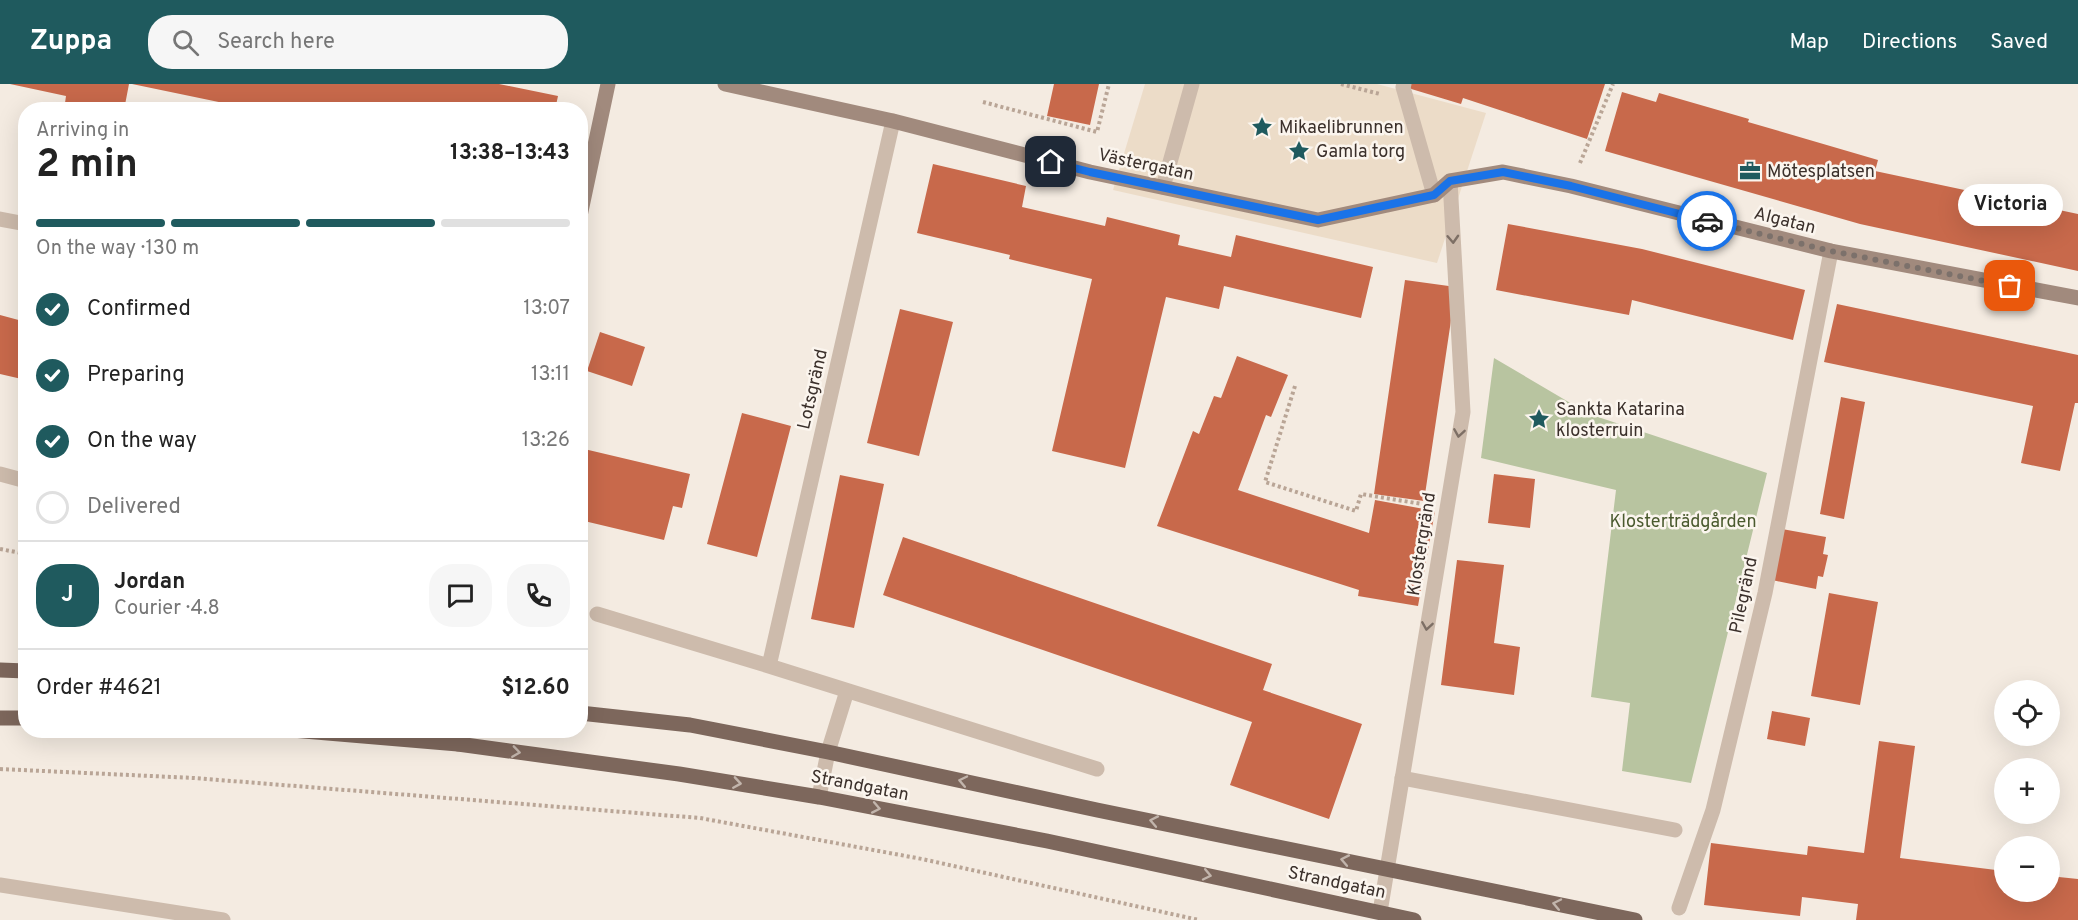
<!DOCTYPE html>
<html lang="en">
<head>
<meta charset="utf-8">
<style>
  :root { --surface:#fff; --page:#f6f6f6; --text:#222; --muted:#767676; --line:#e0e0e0; --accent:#1f5a5e }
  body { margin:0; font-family:Overpass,sans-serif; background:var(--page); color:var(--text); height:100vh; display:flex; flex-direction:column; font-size:22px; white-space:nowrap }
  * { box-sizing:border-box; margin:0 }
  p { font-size:20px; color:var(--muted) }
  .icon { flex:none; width:33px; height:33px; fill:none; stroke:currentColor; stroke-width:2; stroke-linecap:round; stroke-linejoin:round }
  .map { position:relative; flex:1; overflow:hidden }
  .panel { position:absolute; left:18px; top:18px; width:570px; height:636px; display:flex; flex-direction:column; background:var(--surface); border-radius:24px; box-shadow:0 6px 24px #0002 }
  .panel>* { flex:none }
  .buttons { position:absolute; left:1994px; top:596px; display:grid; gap:12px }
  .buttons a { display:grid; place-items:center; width:66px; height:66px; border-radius:50%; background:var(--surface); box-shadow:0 6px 24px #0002; font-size:30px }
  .pin { position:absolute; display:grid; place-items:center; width:51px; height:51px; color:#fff; margin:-26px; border-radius:12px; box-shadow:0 3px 9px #0006 }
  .courier { position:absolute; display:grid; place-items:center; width:60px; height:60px; margin:-30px; border:4px solid #1a73e8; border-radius:50%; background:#fff; color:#222; box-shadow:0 2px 8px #0007 }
  .bubble { position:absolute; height:42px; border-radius:21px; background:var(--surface); box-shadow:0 6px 24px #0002; font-size:20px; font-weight:700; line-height:42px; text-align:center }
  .headline em { font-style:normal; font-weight:700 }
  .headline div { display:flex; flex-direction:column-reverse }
  .headline { display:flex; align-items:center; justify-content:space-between; height:102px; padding:0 18px }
  h1 { font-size:39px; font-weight:700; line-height:45px }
  .bar { display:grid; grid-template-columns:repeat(4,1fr); gap:9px 6px; align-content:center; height:72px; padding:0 18px }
  .bar i { height:8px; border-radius:4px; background:var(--line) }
  .bar .selected { background:var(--accent) }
  .bar p { grid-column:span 4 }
  .line { display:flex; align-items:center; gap:15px; padding:0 18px; border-top:2px solid var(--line) }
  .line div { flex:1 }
  .round { display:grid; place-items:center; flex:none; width:63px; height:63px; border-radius:24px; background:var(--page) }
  ol { padding:0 18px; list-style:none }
  li { display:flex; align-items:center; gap:18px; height:66px }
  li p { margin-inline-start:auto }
  li .icon { padding:6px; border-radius:50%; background:var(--accent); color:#fff; stroke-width:4 }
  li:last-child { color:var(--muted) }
  li i { width:33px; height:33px; border:3px solid var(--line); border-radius:50% }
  header { display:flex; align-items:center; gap:36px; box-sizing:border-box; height:84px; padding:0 30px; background:var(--accent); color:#fff }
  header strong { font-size:28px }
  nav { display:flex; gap:33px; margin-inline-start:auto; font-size:21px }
  .search { width:420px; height:54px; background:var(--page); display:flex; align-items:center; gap:15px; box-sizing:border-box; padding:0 21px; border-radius:24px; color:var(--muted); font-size:22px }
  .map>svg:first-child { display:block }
  .green { fill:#b8c4a0 }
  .plaza { fill:#ecdcc8 }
  .building { fill:#c8694b }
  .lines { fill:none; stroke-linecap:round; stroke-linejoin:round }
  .path { stroke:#b9a596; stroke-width:4; stroke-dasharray:3 3; stroke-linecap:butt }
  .lane { stroke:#cdbbac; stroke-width:15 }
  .street { stroke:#cdbbac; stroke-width:15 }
  .secondary { stroke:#a18a7d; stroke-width:15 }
  .primary { stroke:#7d675c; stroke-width:15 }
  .oneway { stroke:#7d6f65 }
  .oneway2 { stroke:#c2b5ac }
  .done { stroke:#7c716b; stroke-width:6; stroke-dasharray:0 10.8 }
  .route { stroke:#1a73e8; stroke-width:8 }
  .labels { text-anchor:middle; stroke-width:5; stroke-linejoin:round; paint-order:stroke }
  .poi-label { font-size:18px; fill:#3b302b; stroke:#fbf5ee; text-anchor:start }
  .street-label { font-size:18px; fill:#3b302b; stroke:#fbf5ee }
  .park-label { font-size:18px; fill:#4a5a2e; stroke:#fbf5ee }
</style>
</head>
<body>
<header>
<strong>Zuppa</strong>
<div class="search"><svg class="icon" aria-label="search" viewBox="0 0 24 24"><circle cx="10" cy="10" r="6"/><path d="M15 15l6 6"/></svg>Search here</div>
<nav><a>Map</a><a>Directions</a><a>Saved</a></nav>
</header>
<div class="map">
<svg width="2078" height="836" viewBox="0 0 2078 836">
  <rect width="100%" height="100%" fill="#f4ebe1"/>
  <!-- green -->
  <path class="green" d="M 1494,274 L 1589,330 L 1767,389 L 1691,699 L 1622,687 L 1630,619 L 1591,613 L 1616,406 L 1481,374 Z"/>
  <!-- plaza -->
  <path class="plaza" d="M 1145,0 L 1377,0 L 1486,29 L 1437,179 L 1113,106 Z"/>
  <!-- building -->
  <path class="building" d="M 10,0 L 129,0 L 124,26 L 64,26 L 66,12 Z
    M 132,0 L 499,0 L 558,12 L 555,26 L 257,26 Z
    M 1054,0 L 1099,0 L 1090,41 L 1047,32 Z
    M 1410,0 L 1605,0 L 1587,55 L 1463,14 L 1461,20 L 1408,4 Z
    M 1622,8 L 1656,18 L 1659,9 L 1749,35 L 1748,38 L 1878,76 L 1875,87 L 2078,130 L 2078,187 L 1860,140 L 1605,67 Z
    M 933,80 L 1026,102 L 1022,123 L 1105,142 L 1107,133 L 1180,151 L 1178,161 L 1231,173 L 1236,151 L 1373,183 L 1361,234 L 1224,202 L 1219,225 L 1166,213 L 1125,384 L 1052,367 L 1092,195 L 1009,175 L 1010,171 L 917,149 Z
    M 1508,140 L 1642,165 L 1805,206 L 1793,256 L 1632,216 L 1629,231 L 1496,206 Z
    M 1405,196 L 1456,203 L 1424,417 L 1374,410 Z
    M 1837,220 L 2078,271 L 2078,319 L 2075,319 L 2060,387 L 2021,379 L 2033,322 L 1824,278 Z
    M 900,225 L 953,238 L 919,372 L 867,359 Z
    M 0,231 L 26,238 L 26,296 L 0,290 Z
    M 600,248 L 645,263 L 632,302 L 587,287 Z
    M 1237,272 L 1288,291 L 1271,333 L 1266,331 L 1238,406 L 1369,449 L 1375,416 L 1435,427 L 1418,522 L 1358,512 L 1359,506 L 1157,442 L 1193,347 L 1199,350 L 1214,312 L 1221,314 Z
    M 1841,313 L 1865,318 L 1844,435 L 1820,430 Z
    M 742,329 L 791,342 L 757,473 L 707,460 Z
    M 580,364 L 690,390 L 682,424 L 673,422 L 664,456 L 580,436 Z
    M 1494,390 L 1535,395 L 1530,444 L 1488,439 Z
    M 840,391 L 884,400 L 854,544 L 811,535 Z
    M 1782,445 L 1826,453 L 1823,470 L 1828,471 L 1823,493 L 1818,492 L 1816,505 L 1772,496 Z
    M 903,453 L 1272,580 L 1263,606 L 1362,640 L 1329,735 L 1230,701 L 1252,638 L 883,511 Z
    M 1457,476 L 1504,481 L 1494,559 L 1520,563 L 1514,611 L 1441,601 Z
    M 1829,509 L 1878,518 L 1860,621 L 1811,612 Z
    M 1772,627 L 1810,634 L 1805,662 L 1767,655 Z
    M 1879,657 L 1915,662 L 1900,774 L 2004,787 L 2004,807 L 2049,807 L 2049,792 L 2078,795 L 2078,836 L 1856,836 L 1858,820 L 1802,813 L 1800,832 L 1704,821 L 1711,759 L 1807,771 L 1808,762 L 1864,769 Z"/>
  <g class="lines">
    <!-- path -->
    <path class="path" d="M 1341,0 L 1380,10
      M 983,18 L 1097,48 L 1109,0
      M 1580,79 L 1613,0
      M 1295,302 L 1265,398 L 1356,427 L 1361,410 L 1422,420
      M 0,465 L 26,470
      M 0,685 L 194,694 L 700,734 L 922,775 L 1199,836"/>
    <!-- lane -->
    <path class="lane" d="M 0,135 L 26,140
      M 0,390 L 26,397
      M 1402,694 L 1675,746
      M 0,801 L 223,836"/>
    <!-- street -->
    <path class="street" d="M 1404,0 L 1403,3 L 1434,111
      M 1163,103 L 1192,0
      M 597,530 L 769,582 L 1097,685
      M 769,582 L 893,37
      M 819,713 L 828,668 L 847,607
      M 1679,824 L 1713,726 L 1765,509 L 1831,167
      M 1380,828 L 1463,328 L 1450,97"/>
    <!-- secondary -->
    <path class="secondary" d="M 725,0 L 893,37 L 1090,88 L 1318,136 L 1434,111 L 1450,97 L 1503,88 L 1571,102 L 1831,167 L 2078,214
      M 580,132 L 608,0
      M 458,660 L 460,646"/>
    <!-- primary -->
    <path class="primary" d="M 0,586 L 26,587
      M 580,629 L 690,641 L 828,668 L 1097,726 L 1635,836
      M 0,634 L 26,634
      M 292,646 L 458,660 L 679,690 L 819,713 L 1047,757 L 1414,836"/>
  </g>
  <!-- one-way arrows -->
  <defs><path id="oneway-chevron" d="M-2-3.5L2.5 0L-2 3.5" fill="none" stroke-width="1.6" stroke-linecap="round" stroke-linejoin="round" transform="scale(1.5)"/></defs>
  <g class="oneway">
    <use href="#oneway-chevron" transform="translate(1453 155) rotate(87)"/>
    <use href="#oneway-chevron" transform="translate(1459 349) rotate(99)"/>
    <use href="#oneway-chevron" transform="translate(1427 542) rotate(99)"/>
  </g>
  <g class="oneway2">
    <use href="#oneway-chevron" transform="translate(516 668) rotate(8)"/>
    <use href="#oneway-chevron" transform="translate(963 697) rotate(-168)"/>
    <use href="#oneway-chevron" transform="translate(737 699) rotate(9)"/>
    <use href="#oneway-chevron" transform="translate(876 724) rotate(11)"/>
    <use href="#oneway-chevron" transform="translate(1154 737) rotate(-169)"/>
    <use href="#oneway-chevron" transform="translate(1345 776) rotate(-169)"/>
    <use href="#oneway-chevron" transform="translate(1207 791) rotate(12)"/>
    <use href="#oneway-chevron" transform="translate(1557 820) rotate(-168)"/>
  </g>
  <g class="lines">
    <!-- done -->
    <path class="done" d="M 1707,137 L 1831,167 L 2010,202"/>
    <!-- route -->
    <path class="route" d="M 1051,78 L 1090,88 L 1318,136 L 1434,111 L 1450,97 L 1503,88 L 1571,102 L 1707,137"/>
  </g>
  <!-- icons -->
  <defs>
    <symbol id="sight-bare" viewBox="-9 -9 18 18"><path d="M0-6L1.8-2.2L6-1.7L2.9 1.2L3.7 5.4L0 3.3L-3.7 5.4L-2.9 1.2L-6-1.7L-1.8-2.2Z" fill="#1f5a5e" stroke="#fbf5ee" stroke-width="2.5" paint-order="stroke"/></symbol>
    <symbol id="office-bare" viewBox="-9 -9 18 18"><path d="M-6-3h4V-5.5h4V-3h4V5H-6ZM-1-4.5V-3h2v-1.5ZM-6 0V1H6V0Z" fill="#1f5a5e" stroke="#fbf5ee" stroke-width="2.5" paint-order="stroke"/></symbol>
  </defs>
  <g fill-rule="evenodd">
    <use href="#sight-bare" x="1247" y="28" width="30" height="30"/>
    <use href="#sight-bare" x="1284" y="52" width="30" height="30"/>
    <use href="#office-bare" x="1735" y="72" width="30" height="30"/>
    <use href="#sight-bare" x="1524" y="320" width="30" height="30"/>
  </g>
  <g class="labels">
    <!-- poi labels -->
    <g class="poi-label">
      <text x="1279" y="49">Mikaelibrunnen</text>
      <text x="1316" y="73">Gamla torg</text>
      <text x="1767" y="93">Mötesplatsen</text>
      <text x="1556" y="331">Sankta Katarina<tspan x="1556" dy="21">klosterruin</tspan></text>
    </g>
    <!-- street labels -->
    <g class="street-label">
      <text transform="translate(1146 80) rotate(12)" y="6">Västergatan</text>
      <text transform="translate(1785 136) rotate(14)" y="6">Algatan</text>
      <text transform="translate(812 305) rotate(-77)" y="6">Lotsgränd</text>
      <text transform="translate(1421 460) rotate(-81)" y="6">Klostergränd</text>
      <text transform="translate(1743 511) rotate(-78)" y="6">Pilegränd</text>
      <text transform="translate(860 701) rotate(11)" y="6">Strandgatan</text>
      <text transform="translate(1337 798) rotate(12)" y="6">Strandgatan</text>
    </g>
    <!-- park labels -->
    <g class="park-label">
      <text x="1683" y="443">Klosterträdgården</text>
    </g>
  </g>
</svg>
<div class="buttons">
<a><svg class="icon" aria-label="locate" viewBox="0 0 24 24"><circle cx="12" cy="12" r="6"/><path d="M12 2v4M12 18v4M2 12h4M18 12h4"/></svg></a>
<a>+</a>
<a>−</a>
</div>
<div class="pin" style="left:2010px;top:202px;background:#ea580c"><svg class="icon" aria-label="bag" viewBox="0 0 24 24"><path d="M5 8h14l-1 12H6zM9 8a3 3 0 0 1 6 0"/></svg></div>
<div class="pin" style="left:1051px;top:78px;background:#1f2937"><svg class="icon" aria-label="home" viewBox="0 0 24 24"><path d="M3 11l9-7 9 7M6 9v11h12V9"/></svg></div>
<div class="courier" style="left:1707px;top:137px"><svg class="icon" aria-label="car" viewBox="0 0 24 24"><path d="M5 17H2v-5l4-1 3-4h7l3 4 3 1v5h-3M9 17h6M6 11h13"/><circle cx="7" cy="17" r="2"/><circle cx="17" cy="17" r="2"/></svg></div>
<div class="bubble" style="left:1958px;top:100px;width:105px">Victoria</div>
<section class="panel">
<div class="headline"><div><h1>2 min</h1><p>Arriving in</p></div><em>13:38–13:43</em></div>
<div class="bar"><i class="selected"></i><i class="selected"></i><i class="selected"></i><i></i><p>On the way · 130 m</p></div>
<ol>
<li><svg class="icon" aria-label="check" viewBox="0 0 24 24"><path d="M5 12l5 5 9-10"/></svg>Confirmed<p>13:07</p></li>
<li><svg class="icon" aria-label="check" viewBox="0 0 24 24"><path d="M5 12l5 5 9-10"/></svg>Preparing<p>13:11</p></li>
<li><svg class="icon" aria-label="check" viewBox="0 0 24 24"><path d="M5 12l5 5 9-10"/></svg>On the way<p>13:26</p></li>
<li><i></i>Delivered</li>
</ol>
<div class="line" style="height:108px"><b class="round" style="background:var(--accent);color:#fff">J</b><div><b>Jordan</b><p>Courier · 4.8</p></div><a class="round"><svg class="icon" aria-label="chat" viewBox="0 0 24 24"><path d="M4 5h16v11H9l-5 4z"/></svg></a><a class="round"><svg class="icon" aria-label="phone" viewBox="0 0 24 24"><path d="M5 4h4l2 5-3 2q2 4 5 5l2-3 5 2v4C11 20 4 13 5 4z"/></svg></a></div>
<div class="line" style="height:78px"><div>Order #4621</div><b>$12.60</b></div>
</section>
</div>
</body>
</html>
